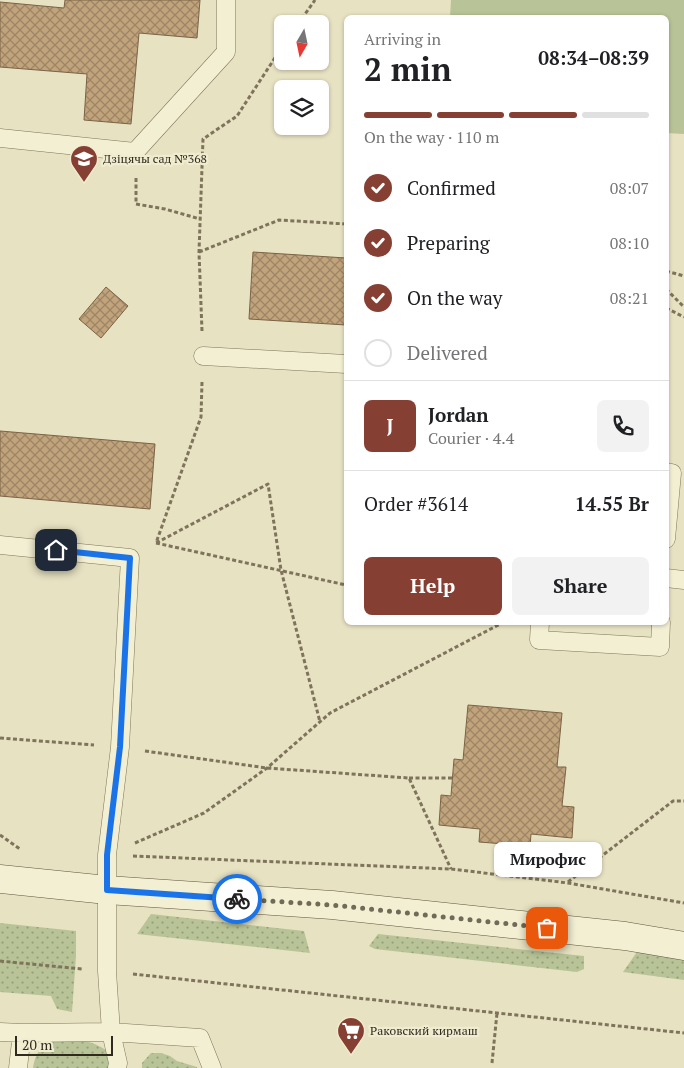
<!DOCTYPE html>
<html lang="en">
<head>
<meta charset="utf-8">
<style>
  :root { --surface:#fff; --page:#f2f2f2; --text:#202124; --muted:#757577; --line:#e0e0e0; --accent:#863f33 }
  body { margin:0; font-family:"PT Serif",serif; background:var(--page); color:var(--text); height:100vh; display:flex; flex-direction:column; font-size:19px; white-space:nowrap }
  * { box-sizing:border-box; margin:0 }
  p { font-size:16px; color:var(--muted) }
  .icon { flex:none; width:28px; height:28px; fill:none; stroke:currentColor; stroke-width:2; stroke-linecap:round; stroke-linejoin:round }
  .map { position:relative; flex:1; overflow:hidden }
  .panel { position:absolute; left:344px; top:15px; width:325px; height:610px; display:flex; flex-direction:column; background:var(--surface); border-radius:8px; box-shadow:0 1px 4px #0004 }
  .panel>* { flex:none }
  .needle { width:32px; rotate:189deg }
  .controls { position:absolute; left:274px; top:15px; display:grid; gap:10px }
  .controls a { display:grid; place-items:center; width:55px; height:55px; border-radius:8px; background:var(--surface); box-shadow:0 1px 4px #0004; font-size:25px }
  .scale { position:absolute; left:15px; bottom:12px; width:98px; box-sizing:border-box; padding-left:5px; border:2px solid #302a1e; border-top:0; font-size:14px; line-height:18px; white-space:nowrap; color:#302a1e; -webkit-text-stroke:4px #f0ecd0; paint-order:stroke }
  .pin { position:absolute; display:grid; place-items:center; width:42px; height:42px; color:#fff; margin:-21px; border-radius:10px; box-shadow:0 2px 8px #0006 }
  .courier { position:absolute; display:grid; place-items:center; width:50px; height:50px; margin:-25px; border:4px solid #1a73e8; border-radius:50%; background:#fff; color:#222; box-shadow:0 1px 6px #0007 }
  .bubble { position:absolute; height:35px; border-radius:8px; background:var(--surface); box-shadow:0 1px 4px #0004; font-size:16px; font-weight:700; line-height:35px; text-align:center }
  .summary em { font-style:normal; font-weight:700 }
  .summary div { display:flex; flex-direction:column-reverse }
  .summary { display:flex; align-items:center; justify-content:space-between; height:85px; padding:0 20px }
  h1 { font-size:32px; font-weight:700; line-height:38px }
  .bar { display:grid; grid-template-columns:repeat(4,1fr); gap:8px 5px; align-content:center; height:60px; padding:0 20px }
  .bar i { height:6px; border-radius:4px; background:var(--line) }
  .bar .current { background:var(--accent) }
  .bar p { grid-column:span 4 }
  .line { display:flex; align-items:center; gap:12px; padding:0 20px; border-top:1px solid var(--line) }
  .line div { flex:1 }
  .round { display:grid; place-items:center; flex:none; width:52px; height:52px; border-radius:8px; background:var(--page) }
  ol { padding:0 20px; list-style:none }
  li { display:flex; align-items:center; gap:15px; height:55px }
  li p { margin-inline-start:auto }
  li .icon { padding:5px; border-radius:50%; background:var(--accent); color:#fff; stroke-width:4 }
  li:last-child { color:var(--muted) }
  li i { width:28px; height:28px; border:2px solid var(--line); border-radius:50% }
  .action { display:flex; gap:10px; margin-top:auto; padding:10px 20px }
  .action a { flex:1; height:58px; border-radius:8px; background:var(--accent); color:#fff; font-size:20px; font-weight:700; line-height:58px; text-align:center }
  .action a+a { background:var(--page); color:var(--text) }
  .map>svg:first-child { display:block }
  .grass { fill:url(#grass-dots) }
  .pitch { fill:#b8c497 }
  .building { fill:url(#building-cross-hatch); stroke:#7b6244 }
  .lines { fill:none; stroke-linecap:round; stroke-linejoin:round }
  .lane-casing { stroke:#7f745b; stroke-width:19 }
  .secondary-casing { stroke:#60553e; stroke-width:29 }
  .path { stroke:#7f745b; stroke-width:3; stroke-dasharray:4 2.5; stroke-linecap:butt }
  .lane { stroke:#f3efd3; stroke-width:18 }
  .secondary { stroke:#f3efd3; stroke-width:28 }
  .done { stroke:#706a57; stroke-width:5; stroke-dasharray:0 9 }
  .route { stroke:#1a73e8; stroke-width:6 }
  .labels { text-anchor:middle; stroke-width:4.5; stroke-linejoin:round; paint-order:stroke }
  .poi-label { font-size:12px; fill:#302a1e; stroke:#f0ecd0; text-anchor:start }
</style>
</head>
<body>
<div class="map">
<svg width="684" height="1068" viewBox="0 0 684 1068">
  <defs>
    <pattern id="grass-dots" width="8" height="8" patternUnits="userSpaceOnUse" patternTransform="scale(1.25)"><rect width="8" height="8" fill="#b8c497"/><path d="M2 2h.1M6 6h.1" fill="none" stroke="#969f7b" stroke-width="1.8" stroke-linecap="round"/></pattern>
    <pattern id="building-cross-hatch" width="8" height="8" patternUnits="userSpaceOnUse" patternTransform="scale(1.25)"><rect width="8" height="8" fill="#c1a37c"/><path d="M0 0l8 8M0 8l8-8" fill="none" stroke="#9d8565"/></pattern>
  </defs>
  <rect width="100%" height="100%" fill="#e7e2c2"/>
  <!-- grass -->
  <path class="grass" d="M 151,914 L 304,931 L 310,953 L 137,934 Z
    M 0,923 L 76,931 L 76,956 L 72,1012 L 57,1009 L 51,996 L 0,992 Z
    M 378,934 L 584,956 L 584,969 L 577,972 L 375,949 L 369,946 Z
    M 639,949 L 684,958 L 684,980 L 623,972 Z
    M 58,1040 C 79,1040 87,1038 106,1050 L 110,1068 L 33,1068 C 36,1050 42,1046 58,1040 Z
    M 151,1053 L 161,1053 L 170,1056 L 177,1061 L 197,1067 L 197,1068 L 142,1068 L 142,1063 Z"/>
  <!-- pitch -->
  <path class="pitch" d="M 451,0 L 684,0 L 684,134 L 666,133 L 666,18 L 450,17 Z"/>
  <!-- building -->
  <path class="building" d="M 65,0 L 200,0 L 197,38 L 139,33 L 131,124 L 84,120 L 87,74 L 0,67 L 0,2 L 64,8 Z
    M 253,252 L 346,258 L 346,325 L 249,319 Z
    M 106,287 L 128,306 L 101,338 L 79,319 Z
    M 0,431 L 155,444 L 150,509 L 0,496 Z
    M 468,705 L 562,713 L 557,767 L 566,767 L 562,806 L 574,807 L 572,838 L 531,834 L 530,846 L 479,842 L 480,829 L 439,825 L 441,795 L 451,796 L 454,759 L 463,760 Z"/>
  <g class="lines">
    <defs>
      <path id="lane" d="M 0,138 L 135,152 L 226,52 L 226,0
        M 203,356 L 346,364
        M 666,473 L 672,473 L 666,539
        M 0,545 L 130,558 L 120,747 L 107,855 L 107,971 L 111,1032 L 118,1063 L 117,1068
        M 666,578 L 684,580
        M 540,622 L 539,640 L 660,647 L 661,622
        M 0,1032 L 22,1033 L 111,1032 L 200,1038 L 212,1068
        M 18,1068 L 22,1033"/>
      <path id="secondary" d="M 0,879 L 107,890 L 332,905 L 625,936 L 684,946"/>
    </defs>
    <!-- lane casing -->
    <use href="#lane" class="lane-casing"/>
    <!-- secondary casing -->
    <use href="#secondary" class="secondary-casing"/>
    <!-- path -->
    <path class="path" d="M 298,24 L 315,0
      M 136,178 L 136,204 L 165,209 L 200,219
      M 199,252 L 279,220 L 346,224
      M 666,271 L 684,276
      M 666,289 L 684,307
      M 666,308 L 684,317
      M 202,331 L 199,252 L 203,139 L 237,116 L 282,47
      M 202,382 L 201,417 L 156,543 L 268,484 L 281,570 L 320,722
      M 156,543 L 346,585
      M 0,738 L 94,745
      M 145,751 L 267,768 L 409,778 L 451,869
      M 409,778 L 452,778
      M 0,835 L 20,849
      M 135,843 L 204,813 L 267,768 L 330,713 L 504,622
      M 133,856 L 451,869 L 568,883 L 684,903
      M 568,882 L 673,801 L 684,801
      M 0,961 L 82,969
      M 133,974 L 684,1033
      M 492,1063 L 497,1013"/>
    <!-- lane -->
    <use href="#lane" class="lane"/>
    <!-- secondary -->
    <use href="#secondary" class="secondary"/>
  </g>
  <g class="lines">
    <!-- done -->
    <path class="done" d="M 237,899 L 332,905 L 547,928"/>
    <!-- route -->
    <path class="route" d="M 56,550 L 130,558 L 120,747 L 107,855 L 107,890 L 237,899"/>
  </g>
  <!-- icons -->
  <defs>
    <symbol id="school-pin" viewBox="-11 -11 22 30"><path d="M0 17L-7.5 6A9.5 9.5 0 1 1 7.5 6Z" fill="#863f33" stroke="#f0ecd0"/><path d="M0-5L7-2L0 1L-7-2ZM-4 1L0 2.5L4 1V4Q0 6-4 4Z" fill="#fff"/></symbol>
    <symbol id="supermarket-pin" viewBox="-11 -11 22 30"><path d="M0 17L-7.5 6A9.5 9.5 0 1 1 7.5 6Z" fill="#863f33" stroke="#f0ecd0"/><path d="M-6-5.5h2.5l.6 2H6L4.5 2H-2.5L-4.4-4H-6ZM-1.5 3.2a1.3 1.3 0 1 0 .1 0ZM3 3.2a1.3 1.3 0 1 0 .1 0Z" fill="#fff"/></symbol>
  </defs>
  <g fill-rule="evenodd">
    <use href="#school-pin" x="68" y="143" width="32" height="43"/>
    <use href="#supermarket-pin" x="335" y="1015" width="32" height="43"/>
  </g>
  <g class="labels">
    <!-- poi labels -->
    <g class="poi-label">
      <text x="103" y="163">Дзіцячы сад №368</text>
      <text x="370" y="1035">Раковский кирмаш</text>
    </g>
  </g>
</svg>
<div class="controls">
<a><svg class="needle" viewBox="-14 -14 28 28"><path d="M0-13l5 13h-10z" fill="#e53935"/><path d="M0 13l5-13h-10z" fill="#757577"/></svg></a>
<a><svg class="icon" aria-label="layers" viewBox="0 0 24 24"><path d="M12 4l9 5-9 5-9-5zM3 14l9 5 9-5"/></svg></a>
</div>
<div class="scale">20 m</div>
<div class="pin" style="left:547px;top:928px;background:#ea580c"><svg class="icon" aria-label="bag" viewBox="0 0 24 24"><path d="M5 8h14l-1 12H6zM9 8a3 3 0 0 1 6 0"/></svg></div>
<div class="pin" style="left:56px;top:550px;background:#1f2937"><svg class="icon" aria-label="home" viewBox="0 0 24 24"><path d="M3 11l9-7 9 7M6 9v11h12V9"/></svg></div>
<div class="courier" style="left:237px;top:899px"><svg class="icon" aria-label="bike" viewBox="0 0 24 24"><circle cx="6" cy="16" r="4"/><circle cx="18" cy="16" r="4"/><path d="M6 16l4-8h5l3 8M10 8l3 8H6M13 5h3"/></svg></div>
<div class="bubble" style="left:494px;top:842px;width:108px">Мирофис</div>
<section class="panel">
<div class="summary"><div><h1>2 min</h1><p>Arriving in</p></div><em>08:34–08:39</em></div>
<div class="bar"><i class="current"></i><i class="current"></i><i class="current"></i><i></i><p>On the way · 110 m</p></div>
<ol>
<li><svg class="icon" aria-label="check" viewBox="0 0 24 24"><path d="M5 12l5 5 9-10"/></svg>Confirmed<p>08:07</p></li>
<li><svg class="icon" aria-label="check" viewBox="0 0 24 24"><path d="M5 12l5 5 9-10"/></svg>Preparing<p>08:10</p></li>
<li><svg class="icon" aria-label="check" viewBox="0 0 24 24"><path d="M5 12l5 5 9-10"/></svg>On the way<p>08:21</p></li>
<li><i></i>Delivered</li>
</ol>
<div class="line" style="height:90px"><b class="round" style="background:var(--accent);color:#fff">J</b><div><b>Jordan</b><p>Courier · 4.4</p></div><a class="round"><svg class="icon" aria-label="phone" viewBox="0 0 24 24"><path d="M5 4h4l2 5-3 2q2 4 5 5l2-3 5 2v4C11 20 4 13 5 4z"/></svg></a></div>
<div class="line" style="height:65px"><div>Order #3614</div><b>14.55 Br</b></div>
<div class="action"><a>Help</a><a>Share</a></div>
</section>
</div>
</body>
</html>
